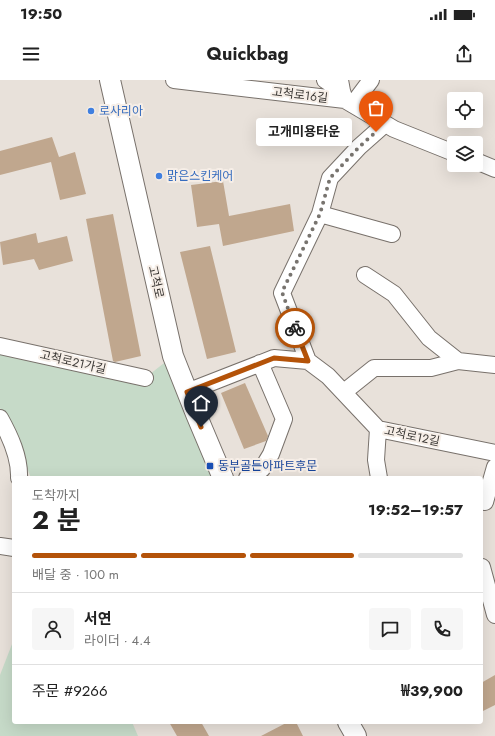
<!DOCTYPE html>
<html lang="ko">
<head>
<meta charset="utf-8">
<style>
  :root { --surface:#fff; --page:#f6f6f6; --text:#222; --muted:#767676; --line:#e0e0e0; --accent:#b45309 }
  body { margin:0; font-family:Jost,"Noto Sans KR",sans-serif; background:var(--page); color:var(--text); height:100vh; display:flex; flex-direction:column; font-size:15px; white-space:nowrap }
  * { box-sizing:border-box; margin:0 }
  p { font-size:13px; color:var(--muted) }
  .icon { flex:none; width:22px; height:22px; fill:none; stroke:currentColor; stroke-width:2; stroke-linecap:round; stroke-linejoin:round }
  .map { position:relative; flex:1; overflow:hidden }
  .panel { position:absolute; left:12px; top:396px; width:471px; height:248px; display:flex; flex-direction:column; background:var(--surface); border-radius:4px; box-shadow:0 4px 16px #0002 }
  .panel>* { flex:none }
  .buttons { position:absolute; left:447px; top:12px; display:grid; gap:8px }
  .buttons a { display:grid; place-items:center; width:36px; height:36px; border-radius:4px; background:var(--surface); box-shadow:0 4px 16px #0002; font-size:20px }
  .pin { position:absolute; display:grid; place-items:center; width:34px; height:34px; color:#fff; margin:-41px -17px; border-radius:50% 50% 50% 0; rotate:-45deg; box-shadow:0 0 4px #0007 }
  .pin .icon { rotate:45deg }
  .courier { position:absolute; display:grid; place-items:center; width:40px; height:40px; margin:-20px; border:3px solid #b45309; border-radius:50%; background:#fff; color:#222; box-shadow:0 1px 5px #0007 }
  .bubble { position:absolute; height:28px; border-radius:4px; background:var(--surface); box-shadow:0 4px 16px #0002; font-size:13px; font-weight:700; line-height:28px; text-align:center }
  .headline em { font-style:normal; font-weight:700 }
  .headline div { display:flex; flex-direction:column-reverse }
  .headline { display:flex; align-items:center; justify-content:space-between; height:68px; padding:0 20px }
  h1 { font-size:26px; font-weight:700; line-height:30px }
  .bar { display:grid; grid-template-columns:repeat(4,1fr); gap:6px 4px; align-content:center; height:48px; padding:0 20px }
  .bar i { height:5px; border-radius:3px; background:var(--line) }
  .bar .active { background:var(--accent) }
  .bar p { grid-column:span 4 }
  .line { display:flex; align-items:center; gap:10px; padding:0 20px; border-top:1px solid var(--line) }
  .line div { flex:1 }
  .round { display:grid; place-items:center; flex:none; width:42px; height:42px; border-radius:4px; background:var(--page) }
  .status { display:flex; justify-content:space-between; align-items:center; height:28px; padding:0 20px; background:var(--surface); direction:ltr }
  .status svg { height:11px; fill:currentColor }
  header { display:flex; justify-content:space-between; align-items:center; height:52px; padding:0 20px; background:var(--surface); font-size:18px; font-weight:700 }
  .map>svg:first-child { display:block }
  .green { fill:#c6dac8 }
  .building { fill:#c0a78e }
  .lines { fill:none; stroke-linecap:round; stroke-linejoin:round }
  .minor-casing { stroke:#78716b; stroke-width:18 }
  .major-casing { stroke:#78716b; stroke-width:22 }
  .minor { stroke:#fff; stroke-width:16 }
  .major { stroke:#fff; stroke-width:20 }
  .done { stroke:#78746f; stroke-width:4; stroke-dasharray:0 7.2 }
  .route { stroke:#b45309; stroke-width:5 }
  .shop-dot { fill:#3f7fe0; stroke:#f6eee7; stroke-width:1.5 }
  .transit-dot { fill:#1a4fb4; stroke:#f6eee7; stroke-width:1.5 }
  .labels { text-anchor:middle; stroke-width:4; stroke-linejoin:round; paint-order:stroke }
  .street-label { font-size:12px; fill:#3c3936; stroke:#f6eee7 }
  .shop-label { font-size:12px; fill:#366cbe; stroke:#f6eee7; text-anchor:start }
  .transit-label { font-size:12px; fill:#164399; stroke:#f6eee7; text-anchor:start }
</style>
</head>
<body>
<div class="status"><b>19:50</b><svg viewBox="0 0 49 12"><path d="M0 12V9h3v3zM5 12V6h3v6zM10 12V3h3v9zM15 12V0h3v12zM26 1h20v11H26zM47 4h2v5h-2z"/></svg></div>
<header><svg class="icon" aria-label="menu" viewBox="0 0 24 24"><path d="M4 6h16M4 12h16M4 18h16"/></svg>Quickbag<svg class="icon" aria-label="share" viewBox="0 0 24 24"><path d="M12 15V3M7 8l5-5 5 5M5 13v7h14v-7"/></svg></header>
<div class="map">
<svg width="495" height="656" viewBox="0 0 495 656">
  <rect width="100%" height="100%" fill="#e8e1da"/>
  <!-- green -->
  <path class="green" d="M 0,266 L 145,298 L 173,276 L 223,398 L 31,398 L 7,338 L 0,328 Z
    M 14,559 L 14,642 L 132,642 L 138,656 L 0,656 L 0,595 Z"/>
  <!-- building -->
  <path class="building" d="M 52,57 L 59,77 L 75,72 L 86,114 L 60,120 L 51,82 L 0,95 L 0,71 Z
    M 223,101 L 229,136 L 290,124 L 294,151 L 223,166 L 219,144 L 197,147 L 191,105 Z
    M 113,134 L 141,276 L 115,282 L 113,281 L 86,139 Z
    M 36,153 L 38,163 L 67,156 L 73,181 L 39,190 L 34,179 L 3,185 L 0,162 Z
    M 210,166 L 236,272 L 207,279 L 180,172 Z
    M 245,303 L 268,356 L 266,361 L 244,369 L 221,313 Z
    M 495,595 L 495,625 L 481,632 L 481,603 Z
    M 169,642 L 201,642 L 209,656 L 177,656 Z
    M 288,642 L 296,642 L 303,656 L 261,656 Z"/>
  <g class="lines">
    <defs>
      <path id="minor" d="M 174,0 L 345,20 L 394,49 L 454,73
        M 325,0 L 342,11
        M 340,0 L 342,11 L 345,20
        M 353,24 L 371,0
        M 476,81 L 495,89
        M 320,134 L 392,154
        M 365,195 L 394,214 L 429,258 L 458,281
        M 0,266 L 145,298
        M 308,281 L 282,213 L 320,134 L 330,98 L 359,67 L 385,44
        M 187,312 L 274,278 L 308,281 L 328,296 L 378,349 L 495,373
        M 344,312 L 374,288 L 431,288 L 458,281 L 495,285
        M 0,338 C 10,356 20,377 19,398
        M 378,349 L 376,380 L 379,398
        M 247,398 L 262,389 L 271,374 L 284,339 L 260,283
        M 485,422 L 495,387
        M 0,466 L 14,468
        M 482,487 L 495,535"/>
      <path id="major" d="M 110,0 L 173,276 L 196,334 L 223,398
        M 348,642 L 356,656"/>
    </defs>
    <!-- minor casing -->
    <use href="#minor" class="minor-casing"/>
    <!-- major casing -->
    <use href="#major" class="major-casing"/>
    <!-- minor -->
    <use href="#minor" class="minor"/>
    <!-- major -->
    <use href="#major" class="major"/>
  </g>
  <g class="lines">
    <!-- done -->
    <path class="done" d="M 295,248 L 282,212 L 320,134 L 330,98 L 359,67 L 376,52"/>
    <!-- route -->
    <path class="route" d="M 201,347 L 187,312 L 274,278 L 308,281 L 295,248"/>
  </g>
  <!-- markers -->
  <g class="shop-dot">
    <circle cx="91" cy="31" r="4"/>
    <circle cx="159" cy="96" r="4"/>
  </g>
  <rect class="transit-dot" x="206" y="382" width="8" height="8" rx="2"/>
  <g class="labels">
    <!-- street labels -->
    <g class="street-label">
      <text transform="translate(300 15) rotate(7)" y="4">고척로16길</text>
      <text transform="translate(156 202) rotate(77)" y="4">고척로</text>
      <text transform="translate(73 282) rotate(13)" y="4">고척로21가길</text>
      <text transform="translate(412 356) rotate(12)" y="4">고척로12길</text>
    </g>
    <!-- shop labels -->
    <g class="shop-label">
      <text x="99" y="35">로사리아</text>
      <text x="167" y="100">맑은스킨케어</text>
    </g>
    <!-- transit labels -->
    <g class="transit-label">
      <text x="218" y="390">동부골든아파트후문</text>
    </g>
  </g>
</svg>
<div class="buttons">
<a><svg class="icon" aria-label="locate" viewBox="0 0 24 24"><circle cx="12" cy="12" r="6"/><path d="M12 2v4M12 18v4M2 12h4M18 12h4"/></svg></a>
<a><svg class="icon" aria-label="layers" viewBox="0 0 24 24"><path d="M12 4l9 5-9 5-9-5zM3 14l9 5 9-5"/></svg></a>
</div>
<div class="pin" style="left:376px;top:52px;background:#ea580c"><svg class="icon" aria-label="bag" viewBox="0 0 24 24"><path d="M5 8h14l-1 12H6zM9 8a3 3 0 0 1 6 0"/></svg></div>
<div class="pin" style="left:201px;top:347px;background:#1f2937"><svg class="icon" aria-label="home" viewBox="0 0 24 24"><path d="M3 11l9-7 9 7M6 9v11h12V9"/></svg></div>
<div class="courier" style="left:295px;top:248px"><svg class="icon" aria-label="bike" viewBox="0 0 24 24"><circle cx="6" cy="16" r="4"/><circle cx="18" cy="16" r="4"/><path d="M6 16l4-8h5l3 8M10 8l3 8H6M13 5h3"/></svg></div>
<div class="bubble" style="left:256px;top:38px;width:96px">고개미용타운</div>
<section class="panel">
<div class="headline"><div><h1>2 분</h1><p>도착까지</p></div><em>19:52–19:57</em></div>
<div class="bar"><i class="active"></i><i class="active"></i><i class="active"></i><i></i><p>배달 중 · 100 m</p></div>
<div class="line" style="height:72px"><a class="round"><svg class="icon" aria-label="person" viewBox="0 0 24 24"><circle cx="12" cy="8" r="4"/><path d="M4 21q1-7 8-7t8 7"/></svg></a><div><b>서연</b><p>라이더 · 4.4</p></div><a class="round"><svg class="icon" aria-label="chat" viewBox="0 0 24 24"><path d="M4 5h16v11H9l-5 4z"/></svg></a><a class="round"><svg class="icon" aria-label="phone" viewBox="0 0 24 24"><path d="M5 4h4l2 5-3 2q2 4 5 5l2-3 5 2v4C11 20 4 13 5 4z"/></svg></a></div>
<div class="line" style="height:52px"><div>주문 #9266</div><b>₩39,900</b></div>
</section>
</div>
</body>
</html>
